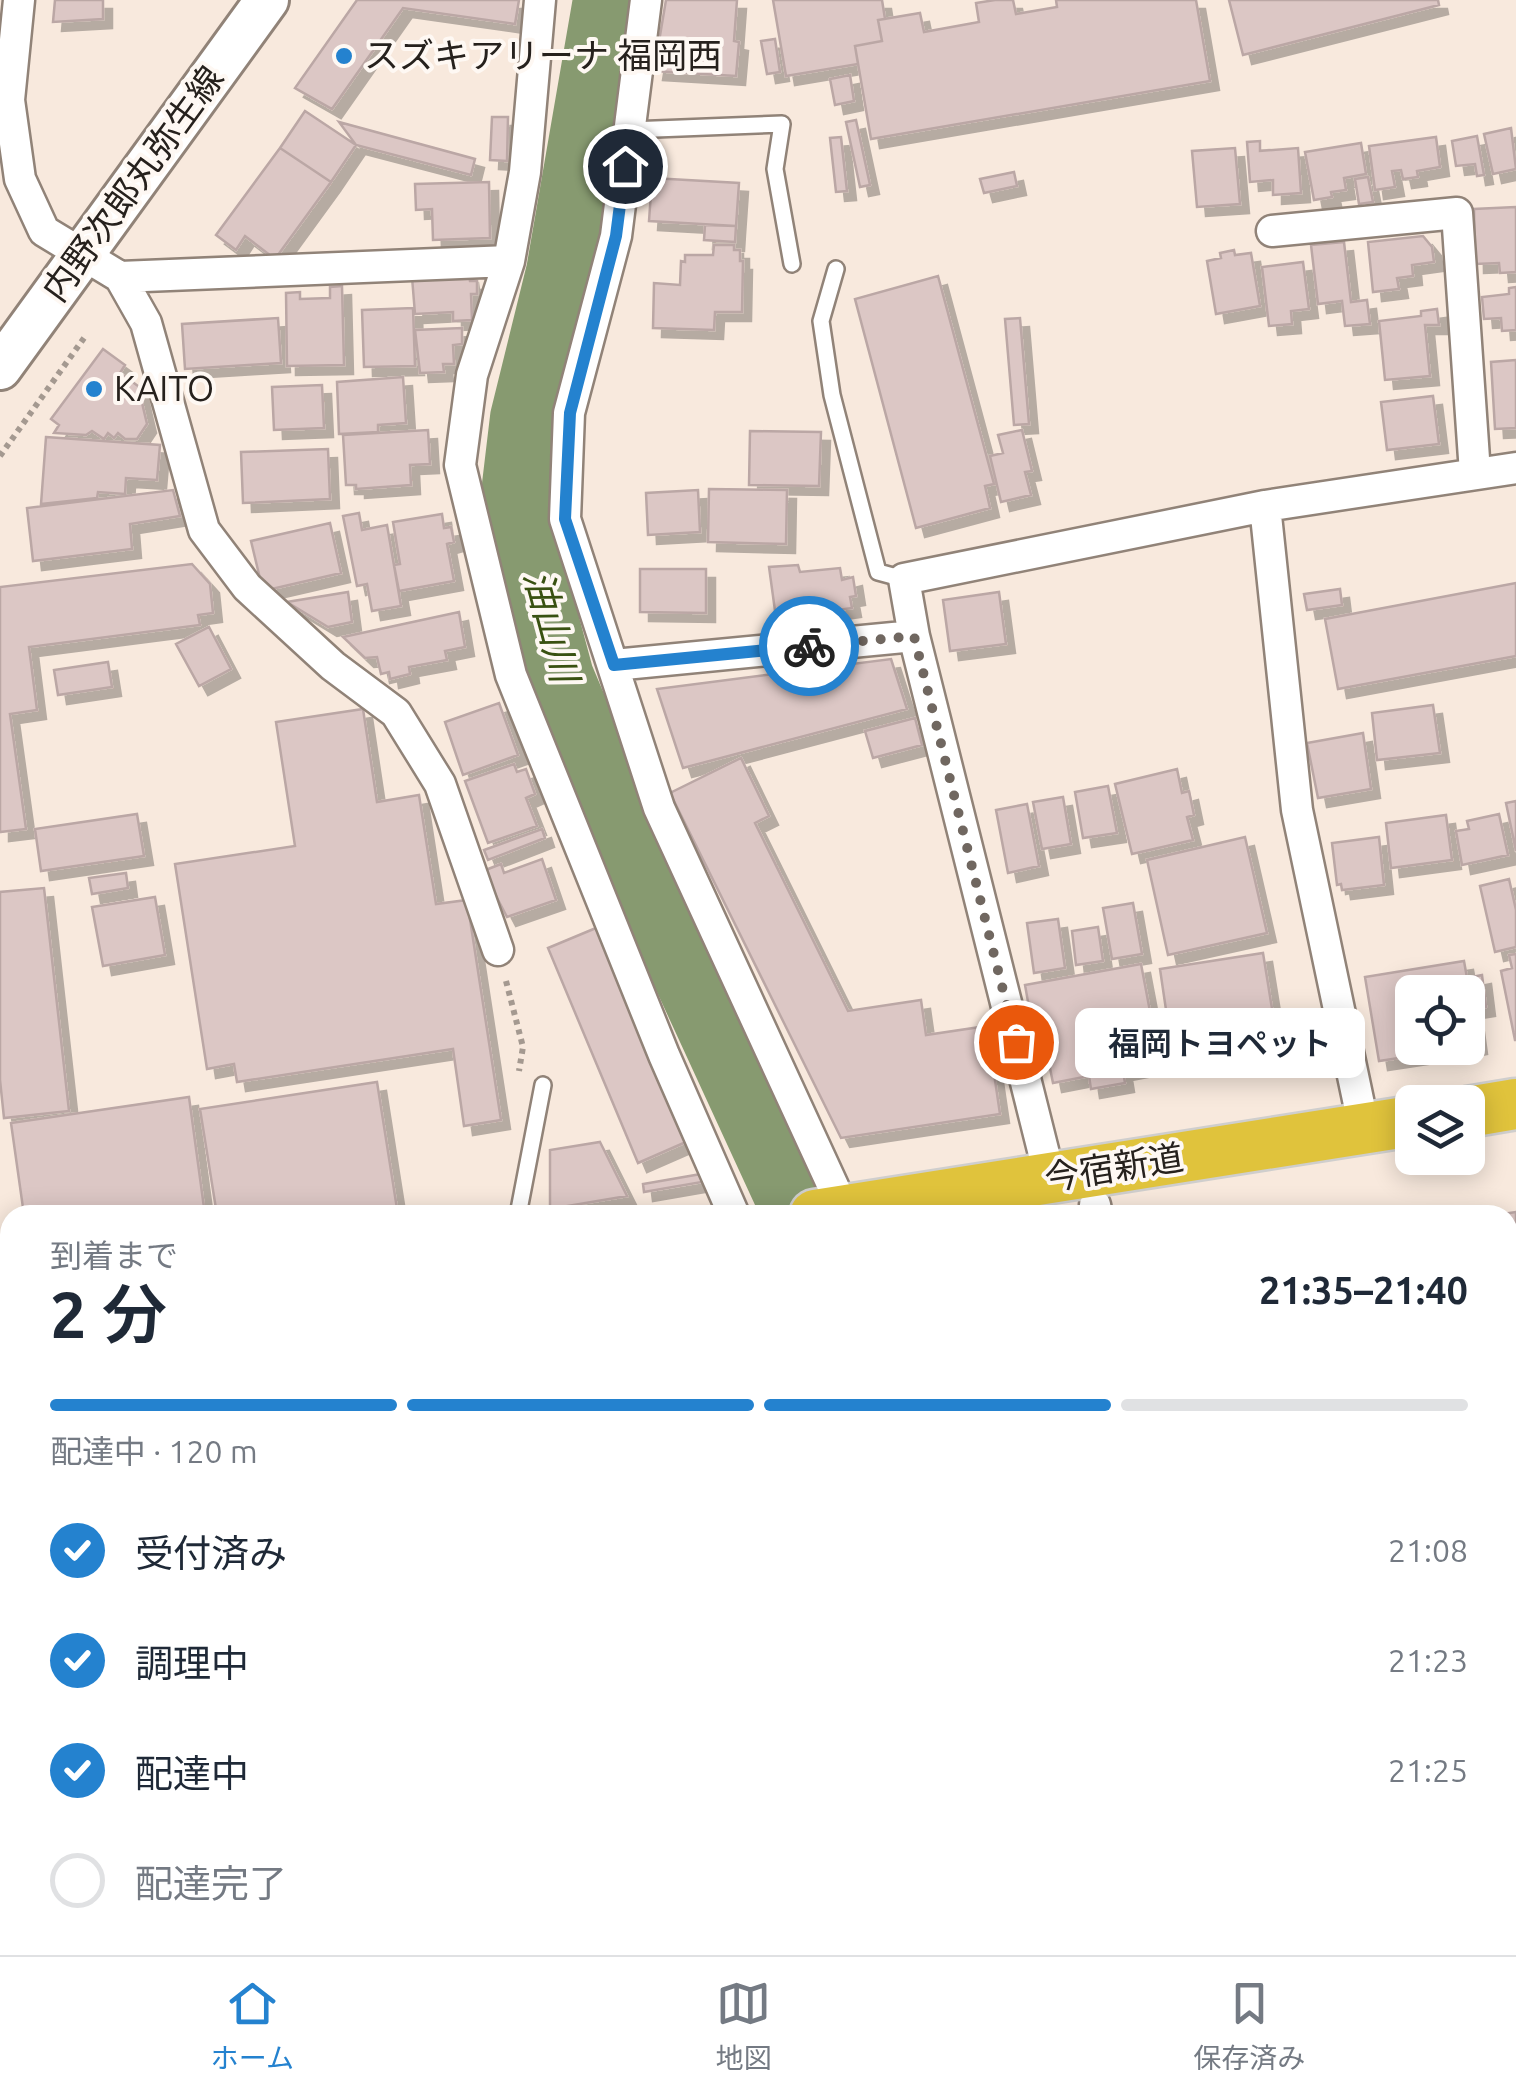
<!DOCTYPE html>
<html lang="ja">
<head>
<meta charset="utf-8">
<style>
  :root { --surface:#fff; --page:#f2f2f3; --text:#1f2937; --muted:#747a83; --line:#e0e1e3; --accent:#2482cf }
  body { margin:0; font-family:Ubuntu,"Noto Sans JP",sans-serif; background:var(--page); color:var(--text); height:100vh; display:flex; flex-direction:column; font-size:38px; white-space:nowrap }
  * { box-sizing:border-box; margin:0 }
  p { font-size:32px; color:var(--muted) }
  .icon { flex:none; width:55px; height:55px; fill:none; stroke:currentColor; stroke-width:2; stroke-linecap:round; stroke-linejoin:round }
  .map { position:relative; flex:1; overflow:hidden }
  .drawer { position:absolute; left:0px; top:1205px; width:1518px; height:750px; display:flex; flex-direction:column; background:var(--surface); border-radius:30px 30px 0 0; box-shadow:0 5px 25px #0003 }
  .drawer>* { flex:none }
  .controls { position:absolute; left:1395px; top:975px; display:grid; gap:20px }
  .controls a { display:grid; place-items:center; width:90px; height:90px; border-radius:15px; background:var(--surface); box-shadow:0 5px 25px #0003; font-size:50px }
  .pin { position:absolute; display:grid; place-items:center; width:85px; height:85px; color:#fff; margin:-42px; border:5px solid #fff; border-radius:50%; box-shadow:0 2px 10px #0007 }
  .courier { position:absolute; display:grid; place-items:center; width:100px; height:100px; margin:-50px; border:8px solid #2482cf; border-radius:50%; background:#fff; color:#222; box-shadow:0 2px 12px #0007 }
  .bubble { position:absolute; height:70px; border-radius:15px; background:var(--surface); box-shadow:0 5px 25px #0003; font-size:32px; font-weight:600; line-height:70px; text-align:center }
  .headline em { font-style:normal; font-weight:600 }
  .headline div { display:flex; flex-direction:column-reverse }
  .headline { display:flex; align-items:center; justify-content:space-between; height:170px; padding:0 50px }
  h1 { font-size:65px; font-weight:600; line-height:75px }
  .bar { display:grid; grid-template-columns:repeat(4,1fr); gap:15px 10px; align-content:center; height:120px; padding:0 50px }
  .bar i { height:12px; border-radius:8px; background:var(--line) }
  .bar .on { background:var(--accent) }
  .bar p { grid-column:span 4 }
  ol { padding:0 50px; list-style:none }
  li { display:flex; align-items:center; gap:30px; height:110px }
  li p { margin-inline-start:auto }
  li .icon { padding:10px; border-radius:50%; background:var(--accent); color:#fff; stroke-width:4 }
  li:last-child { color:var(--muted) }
  li i { width:55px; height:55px; border:5px solid var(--line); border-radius:50% }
  .tabs { display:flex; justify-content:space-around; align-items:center; height:140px; border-top:2px solid var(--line); background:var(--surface); font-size:28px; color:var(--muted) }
  .tabs a { display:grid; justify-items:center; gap:5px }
  .tabs .on { color:var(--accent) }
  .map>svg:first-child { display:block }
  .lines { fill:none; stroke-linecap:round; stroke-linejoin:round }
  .river { stroke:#879a70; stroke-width:68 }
  .building { fill:#dcc7c5; stroke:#bba7a5; stroke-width:2.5; filter:url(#shadow) }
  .service-casing { stroke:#918378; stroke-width:20 }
  .minor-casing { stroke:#918378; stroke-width:35 }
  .tertiary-casing { stroke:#918378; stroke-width:42 }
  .secondary-casing { stroke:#918378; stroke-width:48 }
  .trunk-casing { stroke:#cfcecd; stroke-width:55 }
  .path { stroke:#a49990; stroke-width:6; stroke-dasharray:5 5; stroke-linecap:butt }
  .service { stroke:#fff; stroke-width:15 }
  .minor { stroke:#fff; stroke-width:30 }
  .tertiary { stroke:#fff; stroke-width:38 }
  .secondary { stroke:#fff; stroke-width:42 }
  .trunk { stroke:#e0c33c; stroke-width:50 }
  .done { stroke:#706760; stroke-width:10; stroke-dasharray:0 18 }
  .route { stroke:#2482cf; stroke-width:12 }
  .poi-dot { fill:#2482cf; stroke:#fef8f3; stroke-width:4 }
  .labels { text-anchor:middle; stroke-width:8; stroke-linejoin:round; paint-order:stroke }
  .poi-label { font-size:35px; fill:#26211d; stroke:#fef8f3; text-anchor:start }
  .street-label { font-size:35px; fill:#26211d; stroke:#fef8f3 }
  .water-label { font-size:38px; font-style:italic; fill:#395111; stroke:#fef8f3 }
</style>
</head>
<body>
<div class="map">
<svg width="1516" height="1955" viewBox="0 0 1516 1955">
  <defs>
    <filter id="shadow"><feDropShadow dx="9" dy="9" stdDeviation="0" flood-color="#0004"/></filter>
  </defs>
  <rect width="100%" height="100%" fill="#f8e9dd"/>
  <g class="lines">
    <!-- river -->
    <path class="river" d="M 607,0 L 560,272 L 524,418 L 516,485 L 539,599 L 560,677 L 676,952 L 797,1215
      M 765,1955 L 768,1945"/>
  </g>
  <!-- building -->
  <path class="building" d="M 55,0 L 103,0 L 103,19 L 53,22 Z
    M 357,0 L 519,0 L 515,24 L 403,8 L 332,109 L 295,88 Z
    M 666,0 L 737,0 L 734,41 L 739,42 L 736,76 L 654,71 Z
    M 773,0 L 882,0 L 885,19 L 878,20 L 882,41 L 855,46 L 858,64 L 786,76 Z
    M 995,0 L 1013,0 L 1016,14 L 1057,7 L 1056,0 L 1196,0 L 1210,81 L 871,139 L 855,46 L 882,41 L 878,20 L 920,13 L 924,32 L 979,22 L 976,3 Z
    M 1229,0 L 1438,0 L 1439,5 L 1243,55 Z
    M 775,39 L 780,72 L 767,74 L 761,41 Z
    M 850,75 L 854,101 L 835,105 L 830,79 Z
    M 305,111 L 356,145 L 331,182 L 280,148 Z
    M 492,117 L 508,117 L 507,161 L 490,160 Z
    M 856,120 L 870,185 L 860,187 L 846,122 Z
    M 339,122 L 475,159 L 471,175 L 356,145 Z
    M 1511,128 L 1516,169 L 1493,174 L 1484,134 Z
    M 1477,136 L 1484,175 L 1477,176 L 1475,164 L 1456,166 L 1452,141 Z
    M 841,137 L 847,191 L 836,192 L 830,138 Z
    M 1436,137 L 1440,167 L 1417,171 L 1418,177 L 1403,179 L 1401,170 L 1392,171 L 1395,187 L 1375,190 L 1369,146 Z
    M 1260,141 L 1260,151 L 1298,148 L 1301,193 L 1273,195 L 1273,180 L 1250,182 L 1247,142 Z
    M 1361,143 L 1366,174 L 1344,178 L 1346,190 L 1331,192 L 1332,197 L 1314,200 L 1305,152 Z
    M 280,148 L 331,182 L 275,259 L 245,236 L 236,250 L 216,235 Z
    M 1235,148 L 1240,204 L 1197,207 L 1192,151 Z
    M 1014,172 L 1017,186 L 984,193 L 980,179 Z
    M 1368,177 L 1373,202 L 1359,204 L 1355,179 Z
    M 652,178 L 739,183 L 736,226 L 649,221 Z
    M 489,182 L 490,238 L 433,240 L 432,209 L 416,210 L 415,184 Z
    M 1516,207 L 1516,272 L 1500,273 L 1499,263 L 1475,264 L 1474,209 Z
    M 705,225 L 736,226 L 735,242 L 704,240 Z
    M 1423,236 L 1432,247 L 1434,262 L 1412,265 L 1413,276 L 1397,278 L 1399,289 L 1373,292 L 1368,242 Z
    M 1344,242 L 1351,302 L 1367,300 L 1370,324 L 1345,326 L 1342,301 L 1318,304 L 1311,245 Z
    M 714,245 L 734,245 L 734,250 L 740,250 L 740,261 L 743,261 L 742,312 L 715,312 L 714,330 L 653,328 L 654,283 L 680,285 L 681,261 L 685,262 L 685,255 L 713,255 Z
    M 1234,250 L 1235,255 L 1251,253 L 1260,306 L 1216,314 L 1207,261 L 1221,258 L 1220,253 Z
    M 1303,262 L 1309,309 L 1291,311 L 1292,324 L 1269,326 L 1262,267 Z
    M 469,274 L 470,281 L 477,281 L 477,294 L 471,294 L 472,320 L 453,321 L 453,312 L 415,314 L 412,277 Z
    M 938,276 L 994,484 L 985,486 L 990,508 L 916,528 L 855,299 Z
    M 342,286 L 344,365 L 287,366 L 286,293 L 300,292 L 300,299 L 330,298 L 330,287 Z
    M 1516,287 L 1516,330 L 1502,331 L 1501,318 L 1484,319 L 1482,297 L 1509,294 L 1509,288 Z
    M 413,308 L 415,366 L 364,367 L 362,310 Z
    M 1437,309 L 1439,325 L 1425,325 L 1430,376 L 1385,380 L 1379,321 L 1421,316 L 1421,311 Z
    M 278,318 L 281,363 L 185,369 L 182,324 Z
    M 1020,318 L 1029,424 L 1014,425 L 1005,319 Z
    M 462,328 L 462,344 L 453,345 L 454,364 L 443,364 L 444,372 L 420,373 L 415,330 Z
    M 103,349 L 125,365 L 120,373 L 138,386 L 147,424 L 137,439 L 125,439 L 118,433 L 114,438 L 108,433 L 104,439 L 92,431 L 86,435 L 54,433 L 59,425 L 51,419 Z
    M 1516,360 L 1516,428 L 1495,429 L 1491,362 Z
    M 403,377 L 406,423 L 378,425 L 378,432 L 339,434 L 337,382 Z
    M 322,385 L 324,428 L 274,430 L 272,387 Z
    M 1433,396 L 1439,444 L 1387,450 L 1381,402 Z
    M 428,430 L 430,464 L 410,465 L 411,485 L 356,489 L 356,485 L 346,485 L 343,435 Z
    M 1022,430 L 1032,471 L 1025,472 L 1031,495 L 1001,502 L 990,456 L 1003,453 L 998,435 Z
    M 750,431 L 821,432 L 819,486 L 749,485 Z
    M 46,437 L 160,445 L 157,480 L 126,478 L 125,494 L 98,492 L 97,498 L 41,504 Z
    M 328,449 L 330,499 L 243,503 L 241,452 Z
    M 709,489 L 787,490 L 786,544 L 708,542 Z
    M 173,490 L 180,516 L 130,524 L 132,549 L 33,561 L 27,508 Z
    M 698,490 L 700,532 L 648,535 L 646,493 Z
    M 359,513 L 362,530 L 387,525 L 401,606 L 372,611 L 367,584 L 357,586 L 343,516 Z
    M 442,514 L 444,528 L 451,527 L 454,542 L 447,544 L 454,581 L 399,591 L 394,565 L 400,564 L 393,522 Z
    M 330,523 L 341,573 L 263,591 L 251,541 Z
    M 192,564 L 210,584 L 213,613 L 198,615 L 200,625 L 29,647 L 37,710 L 10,714 L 26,829 L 0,832 L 0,587 Z
    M 798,565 L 800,572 L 840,568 L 842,580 L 853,577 L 856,596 L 850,597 L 852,608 L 830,611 L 831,620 L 786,625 L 784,617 L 776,618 L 769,567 Z
    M 640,569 L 706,569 L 706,613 L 640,612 Z
    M 1516,583 L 1516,656 L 1338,689 L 1325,619 Z
    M 1340,589 L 1342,605 L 1307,610 L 1304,594 Z
    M 348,592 L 352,622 L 328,627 L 287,602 Z
    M 999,592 L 1006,644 L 950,651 L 943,600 Z
    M 459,612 L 465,647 L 445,651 L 447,660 L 409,667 L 410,674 L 390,679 L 389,672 L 381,674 L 377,657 L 365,658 L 343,637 Z
    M 209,627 L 231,669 L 199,686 L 176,644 Z
    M 891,659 L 907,709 L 683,768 L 657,689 Z
    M 108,662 L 112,687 L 58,695 L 54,670 Z
    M 499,703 L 518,755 L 463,775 L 445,722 Z
    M 1433,705 L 1440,753 L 1377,760 L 1372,713 Z
    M 363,709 L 377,802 L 419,795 L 436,904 L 467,900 L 501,1120 L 464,1126 L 453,1049 L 237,1082 L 234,1064 L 207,1069 L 175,864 L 295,846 L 276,722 Z
    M 915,718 L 922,745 L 873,758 L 865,731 Z
    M 1363,733 L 1371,789 L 1318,798 L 1307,743 Z
    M 741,758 L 769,816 L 755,823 L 848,1011 L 921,1000 L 926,1035 L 987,1026 L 1000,1114 L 841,1138 L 670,793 Z
    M 514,764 L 517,772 L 526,769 L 535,794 L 526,798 L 537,826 L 488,843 L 465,781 Z
    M 1177,769 L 1182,793 L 1189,791 L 1194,815 L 1187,817 L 1193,840 L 1132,854 L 1115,784 Z
    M 1108,786 L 1117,833 L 1083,838 L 1075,792 Z
    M 1063,797 L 1071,844 L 1042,849 L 1033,802 Z
    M 1516,801 L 1516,851 L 1506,803 Z
    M 1027,804 L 1039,866 L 1008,873 L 996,810 Z
    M 137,814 L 144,856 L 41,871 L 35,829 Z
    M 1499,814 L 1508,855 L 1462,865 L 1456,831 L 1469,829 L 1467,821 Z
    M 1446,815 L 1452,860 L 1391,868 L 1386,823 Z
    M 542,829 L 545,838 L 488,860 L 484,850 Z
    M 1245,837 L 1267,933 L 1168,955 L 1147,860 Z
    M 1379,837 L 1384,885 L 1342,890 L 1341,884 L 1337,885 L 1332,843 Z
    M 542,859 L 556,900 L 507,917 L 483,871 L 501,864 L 504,873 Z
    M 126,873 L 128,888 L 92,894 L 89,878 Z
    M 1509,879 L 1516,910 L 1516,947 L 1495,952 L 1480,886 Z
    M 44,888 L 69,1111 L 4,1118 L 0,1080 L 0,892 Z
    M 155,897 L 165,955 L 103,966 L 92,907 Z
    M 1133,903 L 1142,954 L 1112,959 L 1103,908 Z
    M 1058,919 L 1065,968 L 1034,973 L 1027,923 Z
    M 1098,927 L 1103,961 L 1076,965 L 1072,931 Z
    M 596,928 L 686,1142 L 638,1163 L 548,948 Z
    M 1263,953 L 1274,1021 L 1170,1037 L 1160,969 Z
    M 1516,954 L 1516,1040 L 1515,1040 L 1501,971 L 1512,968 L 1509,955 Z
    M 1464,961 L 1467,978 L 1482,975 L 1486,1007 L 1473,1009 L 1478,1045 L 1468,1047 L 1468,992 L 1412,992 L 1412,1048 L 1465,1048 L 1379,1061 L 1365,977 Z
    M 1141,964 L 1160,1064 L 1123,1071 L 1125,1083 L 1091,1089 L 1089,1076 L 1053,1083 L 1043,1033 L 1034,1035 L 1025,985 Z
    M 377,1082 L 398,1215 L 217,1215 L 200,1109 Z
    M 189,1097 L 205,1215 L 24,1215 L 11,1123 Z
    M 600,1142 L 627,1196 L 550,1209 L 550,1150 Z
    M 701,1174 L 702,1182 L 644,1192 L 643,1184 Z
    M 1516,1212 L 1516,1256 L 1508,1257 L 1508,1215 L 1496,1215 Z
    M 1516,1264 L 1516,1314 L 1508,1317 L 1508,1266 Z
    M 1516,1438 L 1516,1515 L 1508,1517 L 1508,1454 L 1515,1453 L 1513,1439 Z
    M 0,1523 L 10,1577 L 10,1704 L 0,1706 Z
    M 1516,1593 L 1516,1649 L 1508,1651 L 1508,1594 Z
    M 1514,1751 L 1516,1787 L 1508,1789 L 1508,1752 Z
    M 9,1758 L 10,1803 L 0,1803 L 0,1759 Z
    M 1516,1829 L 1516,1887 L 1509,1889 L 1508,1830 Z
    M 1512,1936 L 1516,1955 L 1459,1955 L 1458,1947 L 1508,1945 L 1508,1937 Z
    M 63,1945 L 102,1945 L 97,1955 L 52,1955 L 54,1949 L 60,1951 Z
    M 519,1945 L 585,1945 L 587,1955 L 521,1955 Z
    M 852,1945 L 899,1945 L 896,1955 Z
    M 914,1945 L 967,1945 L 966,1955 L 925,1955 L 913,1953 Z
    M 978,1945 L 1025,1945 L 1025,1955 L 977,1955 Z
    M 1039,1945 L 1082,1945 L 1083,1955 L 1039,1955 Z
    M 1096,1945 L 1137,1945 L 1137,1955 L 1096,1955 Z
    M 1308,1945 L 1311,1955 L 1252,1955 L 1249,1946 Z
    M 1381,1945 L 1439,1945 L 1441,1955 L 1413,1955 L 1412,1949 L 1383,1955 Z"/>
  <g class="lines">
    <defs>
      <path id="service" d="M 630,130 L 782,124 L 775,169 L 792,264
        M 836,269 L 821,321 L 832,395 L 878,572 L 904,579
        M 518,1215 L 543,1085"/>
      <path id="minor" d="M 19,0 L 9,100 L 20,179 L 44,231 L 120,277 L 509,261
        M 540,0 L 525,172 L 509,261 L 472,375 L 460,465 L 511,675 L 664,1055 L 734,1215
        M 646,0 L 616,236 L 569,413 L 565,519 L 659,808 L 844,1210
        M 1272,231 L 1457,213 L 1475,473
        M 120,277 L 146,323 L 204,530 L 247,587 L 333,666 L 396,713 L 440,784 L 498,950
        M 1265,506 L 1297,810 L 1364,1128
        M 614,665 L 914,636
        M 1050,1178 L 914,636 L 904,579 L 1265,506 L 1516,468
        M 1095,1205 L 1097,1215
        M 1508,1362 L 1516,1351
        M 1508,1819 L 1516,1817
        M 1166,1945 L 1166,1955
        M 1359,1945 L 1361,1955
        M 717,1955 L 720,1945
        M 822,1955 L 826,1945"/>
      <path id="tertiary" d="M 371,1945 L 373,1955"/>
      <path id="secondary" d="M 0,368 L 267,0"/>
      <path id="trunk" d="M 1468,1112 L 1516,1104
        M 815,1215 L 1412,1121
        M 0,1341 L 10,1339
        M 0,1380 L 10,1379"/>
    </defs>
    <!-- service casing -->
    <use href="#service" class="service-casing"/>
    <!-- minor casing -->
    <use href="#minor" class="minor-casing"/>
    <!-- tertiary casing -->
    <use href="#tertiary" class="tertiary-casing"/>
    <!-- secondary casing -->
    <use href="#secondary" class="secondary-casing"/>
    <!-- trunk casing -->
    <use href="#trunk" class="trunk-casing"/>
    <!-- path -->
    <path class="path" d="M 0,456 L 84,338
      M 506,981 L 523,1047 L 519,1071"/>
    <!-- service -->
    <use href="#service" class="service"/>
    <!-- minor -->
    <use href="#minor" class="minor"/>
    <!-- tertiary -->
    <use href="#tertiary" class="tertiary"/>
    <!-- secondary -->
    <use href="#secondary" class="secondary"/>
    <!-- trunk -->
    <use href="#trunk" class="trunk"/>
  </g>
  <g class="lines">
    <!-- done -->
    <path class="done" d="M 809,646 L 914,636 L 1016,1042"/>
    <!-- route -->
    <path class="route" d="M 625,166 L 616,236 L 570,413 L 565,519 L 614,665 L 809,646"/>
  </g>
  <!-- markers -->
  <g class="poi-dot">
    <circle cx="344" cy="56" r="10"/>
    <circle cx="94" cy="389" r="10"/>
  </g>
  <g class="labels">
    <!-- poi labels -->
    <g class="poi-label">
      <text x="364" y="68">スズキアリーナ 福岡西</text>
      <text x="114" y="401">KAITO</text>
    </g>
    <!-- street labels -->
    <g class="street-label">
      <text transform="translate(133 184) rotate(-54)" y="12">内野次郎丸弥生線</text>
      <text transform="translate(1114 1168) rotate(-9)" y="12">今宿新道</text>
    </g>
    <!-- water labels -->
    <g class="water-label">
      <text transform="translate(551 626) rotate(75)" y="13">油山川</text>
    </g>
  </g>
</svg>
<div class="controls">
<a><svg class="icon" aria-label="locate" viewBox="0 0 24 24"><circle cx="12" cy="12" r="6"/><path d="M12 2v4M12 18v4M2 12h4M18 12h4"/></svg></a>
<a><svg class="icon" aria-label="layers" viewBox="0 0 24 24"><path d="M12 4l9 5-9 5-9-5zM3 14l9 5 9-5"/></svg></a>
</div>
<div class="pin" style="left:1016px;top:1042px;background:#ea580c"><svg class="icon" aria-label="bag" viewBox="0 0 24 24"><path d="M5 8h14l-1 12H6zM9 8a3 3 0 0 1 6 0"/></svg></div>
<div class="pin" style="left:625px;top:166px;background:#1f2937"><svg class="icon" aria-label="home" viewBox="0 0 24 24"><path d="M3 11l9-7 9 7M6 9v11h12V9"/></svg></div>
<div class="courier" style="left:809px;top:646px"><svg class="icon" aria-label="bike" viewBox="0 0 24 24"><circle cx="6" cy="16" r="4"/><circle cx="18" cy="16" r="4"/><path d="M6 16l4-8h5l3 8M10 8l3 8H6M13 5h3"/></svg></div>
<div class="bubble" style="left:1075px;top:1008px;width:290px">福岡トヨペット</div>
<section class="drawer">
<div class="headline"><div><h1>2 分</h1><p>到着まで</p></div><em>21:35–21:40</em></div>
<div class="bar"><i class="on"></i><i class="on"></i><i class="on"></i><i></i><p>配達中 · 120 m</p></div>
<ol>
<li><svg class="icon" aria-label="check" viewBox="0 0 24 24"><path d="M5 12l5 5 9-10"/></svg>受付済み<p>21:08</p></li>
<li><svg class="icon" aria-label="check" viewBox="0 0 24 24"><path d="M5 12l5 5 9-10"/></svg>調理中<p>21:23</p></li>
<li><svg class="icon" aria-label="check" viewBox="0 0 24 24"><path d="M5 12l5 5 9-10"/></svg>配達中<p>21:25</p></li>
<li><i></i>配達完了</li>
</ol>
</section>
</div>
<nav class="tabs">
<a class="on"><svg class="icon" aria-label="home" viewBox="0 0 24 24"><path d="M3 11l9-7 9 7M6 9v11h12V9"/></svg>ホーム</a>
<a><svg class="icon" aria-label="map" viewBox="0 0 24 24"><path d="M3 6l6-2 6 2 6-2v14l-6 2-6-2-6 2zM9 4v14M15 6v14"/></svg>地図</a>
<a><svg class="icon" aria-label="saved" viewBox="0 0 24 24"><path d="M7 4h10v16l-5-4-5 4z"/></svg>保存済み</a>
</nav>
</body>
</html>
